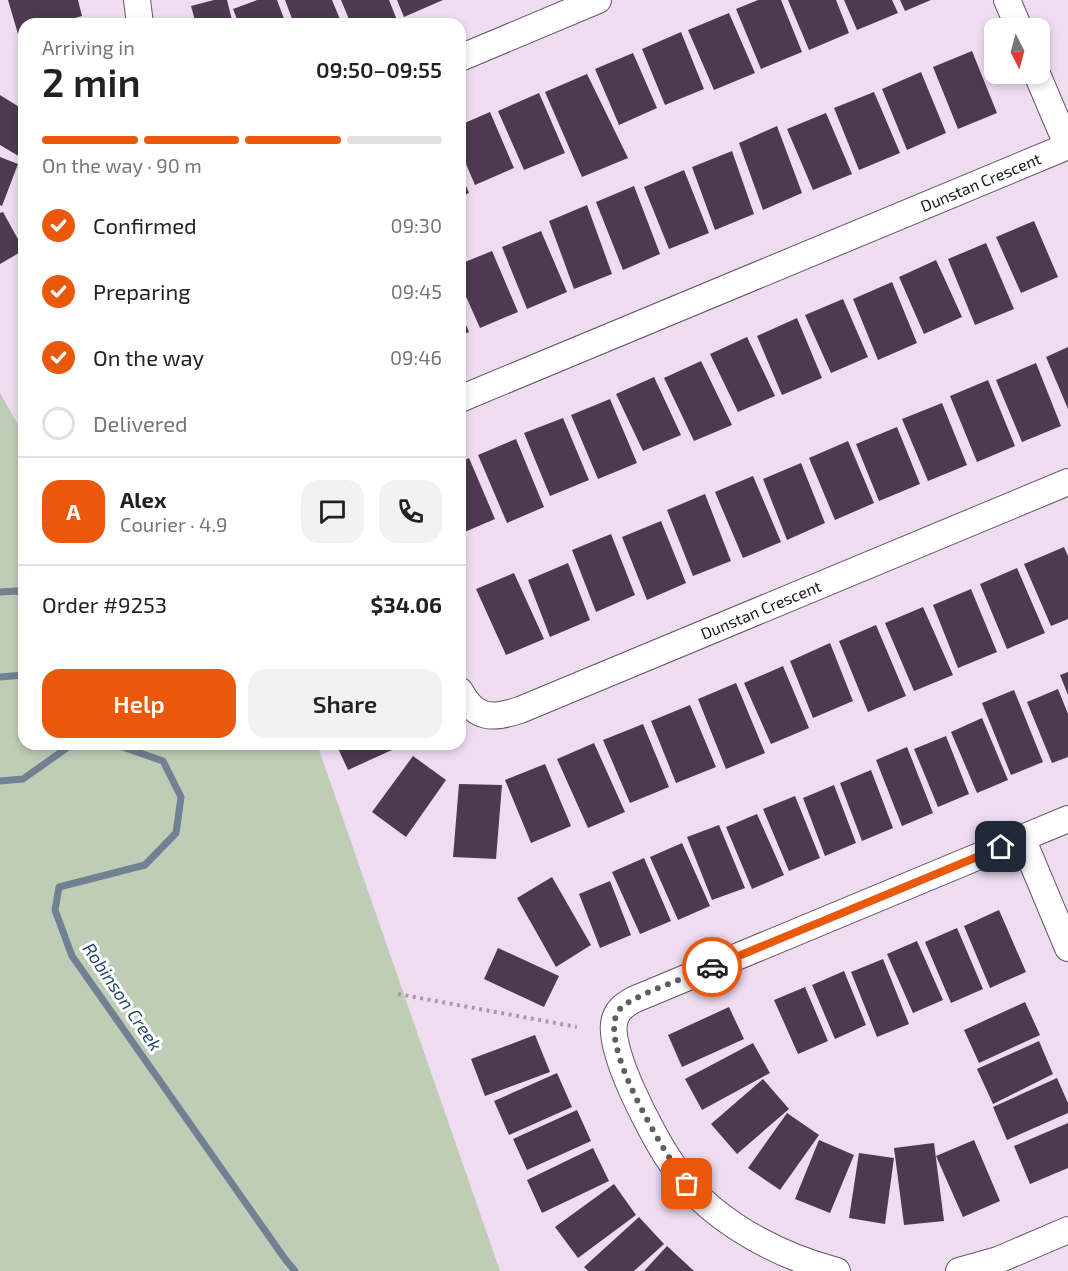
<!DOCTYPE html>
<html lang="en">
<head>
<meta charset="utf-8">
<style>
  :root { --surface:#fff; --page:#f2f2f2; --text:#222; --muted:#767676; --line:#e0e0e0; --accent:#ea580c }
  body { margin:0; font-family:"Exo 2",sans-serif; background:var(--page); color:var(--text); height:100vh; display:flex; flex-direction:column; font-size:22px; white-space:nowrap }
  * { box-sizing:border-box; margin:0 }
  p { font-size:20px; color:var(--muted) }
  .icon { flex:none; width:33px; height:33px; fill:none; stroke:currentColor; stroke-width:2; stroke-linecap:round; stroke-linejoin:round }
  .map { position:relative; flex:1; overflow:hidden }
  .panel { position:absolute; left:18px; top:18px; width:448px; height:732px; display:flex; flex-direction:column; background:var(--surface); border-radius:18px; box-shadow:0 3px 9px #0003 }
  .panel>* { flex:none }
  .needle { width:39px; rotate:174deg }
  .tools { position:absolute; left:984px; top:18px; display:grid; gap:12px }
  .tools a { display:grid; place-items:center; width:66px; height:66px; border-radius:12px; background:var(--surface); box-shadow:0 3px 9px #0003; font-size:30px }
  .pin { position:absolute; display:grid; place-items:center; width:51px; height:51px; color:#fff; margin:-26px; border-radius:12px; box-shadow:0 3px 9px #0006 }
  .courier { position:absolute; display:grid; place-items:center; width:60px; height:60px; margin:-30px; border:4px solid #ea580c; border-radius:50%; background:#fff; color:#222; box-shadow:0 2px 8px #0007 }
  .overview em { font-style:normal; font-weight:600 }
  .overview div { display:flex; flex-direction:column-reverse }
  .overview { display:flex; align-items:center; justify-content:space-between; height:102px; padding:0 24px }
  h1 { font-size:39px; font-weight:600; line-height:45px }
  .bar { display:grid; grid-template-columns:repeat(4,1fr); gap:9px 6px; align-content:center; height:72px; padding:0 24px }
  .bar i { height:8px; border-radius:4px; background:var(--line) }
  .bar .active { background:var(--accent) }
  .bar p { grid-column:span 4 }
  .line { display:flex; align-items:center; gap:15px; padding:0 24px; border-top:2px solid var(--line) }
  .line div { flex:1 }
  .round { display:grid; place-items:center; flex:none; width:63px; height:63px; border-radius:18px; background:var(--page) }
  ol { padding:0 24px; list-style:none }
  li { display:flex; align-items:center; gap:18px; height:66px }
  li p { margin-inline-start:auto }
  li .icon { padding:6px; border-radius:50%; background:var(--accent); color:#fff; stroke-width:4 }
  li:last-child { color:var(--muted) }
  li i { width:33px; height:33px; border:3px solid var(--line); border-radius:50% }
  .cta { display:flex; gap:12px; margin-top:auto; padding:12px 24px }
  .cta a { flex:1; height:69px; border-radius:18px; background:var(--accent); color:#fff; font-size:24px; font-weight:600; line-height:69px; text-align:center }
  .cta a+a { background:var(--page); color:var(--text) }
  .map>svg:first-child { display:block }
  .green { fill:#bfcdb7 }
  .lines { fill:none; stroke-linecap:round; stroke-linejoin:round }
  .stream { stroke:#728094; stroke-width:7 }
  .building { fill:#4d3a50 }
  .minor-casing { stroke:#655567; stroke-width:28 }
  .path { stroke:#a99aab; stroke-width:4; stroke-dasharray:3 4.5; stroke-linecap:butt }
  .minor { stroke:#fff; stroke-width:26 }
  .done { stroke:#655a67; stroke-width:6; stroke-dasharray:0 10.8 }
  .route { stroke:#ea580c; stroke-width:8 }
  .labels { text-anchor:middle; stroke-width:6; stroke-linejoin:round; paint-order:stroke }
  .street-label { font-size:16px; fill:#1b141c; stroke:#fff }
  .water-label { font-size:18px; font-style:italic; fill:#24486c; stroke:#fff }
</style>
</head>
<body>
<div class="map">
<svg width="1068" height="1271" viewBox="0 0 1068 1271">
  <rect width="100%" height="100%" fill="#efdcf1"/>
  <!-- green -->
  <path class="green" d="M 0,393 L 24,435 L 24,744 L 317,744 L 500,1271 L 0,1271 Z"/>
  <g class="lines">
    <!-- stream -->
    <path class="stream" d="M 0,592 L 16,591 L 24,593
      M 0,677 L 24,675
      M 114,744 L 163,761 L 181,797 L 176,833 L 145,865 L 59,887 L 55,910 L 72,956 L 285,1259 L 295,1271
      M 0,781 L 23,779 L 71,745 L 77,744"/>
  </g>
  <!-- building -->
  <path class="building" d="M 8,0 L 78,0 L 82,16 L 55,24 L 24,24 L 24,33 L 18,34 Z
    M 214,0 L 227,0 L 233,24 L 196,24 L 191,6 Z
    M 257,0 L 277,0 L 286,24 L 239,24 L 233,9 Z
    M 285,0 L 332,0 L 342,24 L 294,24 Z
    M 341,0 L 389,0 L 397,20 L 386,24 L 351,24 Z
    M 397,0 L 443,0 L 404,17 Z
    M 758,0 L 781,0 L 802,52 L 761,69 L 736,9 Z
    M 788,0 L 836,0 L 849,33 L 809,50 Z
    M 844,0 L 892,0 L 898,13 L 857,30 Z
    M 900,0 L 931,0 L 905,11 Z
    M 729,13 L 755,73 L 714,90 L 688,30 Z
    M 681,32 L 704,89 L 665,105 L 642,49 Z
    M 972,51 L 997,113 L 958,129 L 933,67 Z
    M 633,53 L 657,108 L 619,125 L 595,69 Z
    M 921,72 L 946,133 L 907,150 L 882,89 Z
    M 587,74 L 628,158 L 582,177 L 545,92 Z
    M 874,92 L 900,153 L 859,170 L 834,108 Z
    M 539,93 L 565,153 L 524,170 L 498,111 Z
    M 0,95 L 24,110 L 24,155 L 22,158 L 0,145 Z
    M 490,112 L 514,168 L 475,185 L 460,150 L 460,125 Z
    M 826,113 L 852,174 L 813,190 L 787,129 Z
    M 777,126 L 802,193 L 763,210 L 739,143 Z
    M 732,151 L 754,214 L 715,230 L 692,167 Z
    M 0,157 L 18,164 L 2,206 L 0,205 Z
    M 684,170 L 709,233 L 669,249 L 644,187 Z
    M 460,172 L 469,193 L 460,197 Z
    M 634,186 L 660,254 L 623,270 L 596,202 Z
    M 587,205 L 612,274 L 574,289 L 549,221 Z
    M 3,212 L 24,250 L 0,264 L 0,213 Z
    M 1034,221 L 1058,277 L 1021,293 L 996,237 Z
    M 541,231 L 567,292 L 527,309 L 502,247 Z
    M 986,243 L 1014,309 L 975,325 L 948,259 Z
    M 492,251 L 518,312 L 480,328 L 460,283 L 460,264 Z
    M 936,260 L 962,317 L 924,334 L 899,277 Z
    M 892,282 L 917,343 L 878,360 L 853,299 Z
    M 843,299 L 868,357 L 831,373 L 805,315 Z
    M 460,310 L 469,332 L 460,336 Z
    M 797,318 L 822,378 L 782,395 L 757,336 Z
    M 747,337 L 775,396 L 738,412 L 710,354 Z
    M 1068,347 L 1068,409 L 1046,357 Z
    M 701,361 L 732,425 L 694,441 L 664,378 Z
    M 1036,363 L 1061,426 L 1022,442 L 996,380 Z
    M 654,377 L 681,435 L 643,451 L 616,394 Z
    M 988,380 L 1015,446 L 977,462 L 950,396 Z
    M 610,399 L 637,463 L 598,479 L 571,415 Z
    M 942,403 L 967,465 L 928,481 L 902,419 Z
    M 563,418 L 589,480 L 550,496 L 524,433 Z
    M 897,427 L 920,484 L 879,501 L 856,444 Z
    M 516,439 L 544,507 L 507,523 L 478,455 Z
    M 848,441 L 874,503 L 835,520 L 809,458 Z
    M 469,458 L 495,519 L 460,534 L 460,462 Z
    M 801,463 L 825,523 L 787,540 L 763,479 Z
    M 753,476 L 781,542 L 743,558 L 715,492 Z
    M 705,494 L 731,561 L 693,576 L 667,510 Z
    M 661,521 L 686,583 L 647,600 L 622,537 Z
    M 611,534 L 635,595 L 596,612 L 572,550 Z
    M 1064,547 L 1068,556 L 1068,619 L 1051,626 L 1024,564 Z
    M 568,563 L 590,620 L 550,637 L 528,580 Z
    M 1017,568 L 1045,633 L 1007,649 L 980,584 Z
    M 514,573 L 544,639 L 506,655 L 476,589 Z
    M 971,589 L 997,652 L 958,668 L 933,605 Z
    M 923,607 L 953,675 L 914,691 L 885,623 Z
    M 876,625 L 906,696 L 868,712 L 839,641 Z
    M 830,643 L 853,701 L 813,718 L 790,661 Z
    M 783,666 L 809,728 L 771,744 L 744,683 Z
    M 1068,672 L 1068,695 L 1060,675 Z
    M 736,683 L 765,753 L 726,769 L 698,699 Z
    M 1058,689 L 1068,714 L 1068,757 L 1052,763 L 1027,702 Z
    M 1014,690 L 1043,762 L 1011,775 L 982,703 Z
    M 690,705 L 716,767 L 676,783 L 651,721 Z
    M 982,718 L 1008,780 L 977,793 L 951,732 Z
    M 643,724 L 669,787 L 630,803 L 603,740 Z
    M 946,736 L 969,794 L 938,807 L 914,749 Z
    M 594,743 L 625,812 L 588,828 L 557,759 Z
    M 336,744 L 405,744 L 348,770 Z
    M 907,747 L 933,813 L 902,826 L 876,760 Z
    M 413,756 L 446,780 L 406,837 L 372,812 Z
    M 545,764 L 571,826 L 531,843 L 505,780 Z
    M 871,770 L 893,828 L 862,841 L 840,783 Z
    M 459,784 L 502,785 L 496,859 L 453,857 Z
    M 834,785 L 856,843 L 825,856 L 803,798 Z
    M 795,796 L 820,858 L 789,871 L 763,809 Z
    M 757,814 L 784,875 L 752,889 L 726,827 Z
    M 719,825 L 745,888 L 712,900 L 687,837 Z
    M 682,843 L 710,906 L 678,920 L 650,857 Z
    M 644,858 L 671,921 L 640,934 L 612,872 Z
    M 552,877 L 591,945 L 556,967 L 517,898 Z
    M 610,881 L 631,935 L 600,948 L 579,894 Z
    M 999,910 L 1026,972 L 990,988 L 964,926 Z
    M 957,928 L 983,989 L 951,1003 L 925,942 Z
    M 917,941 L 943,1000 L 913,1013 L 887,954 Z
    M 498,948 L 559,976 L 544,1007 L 484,979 Z
    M 883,959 L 909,1024 L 877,1037 L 851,972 Z
    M 844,971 L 866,1025 L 835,1039 L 812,985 Z
    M 805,987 L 828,1041 L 798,1054 L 774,1000 Z
    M 1025,1002 L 1040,1035 L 979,1063 L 964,1030 Z
    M 729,1007 L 744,1039 L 682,1067 L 668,1035 Z
    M 535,1035 L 550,1072 L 485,1096 L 471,1059 Z
    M 1039,1041 L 1053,1074 L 993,1104 L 977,1069 Z
    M 753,1043 L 770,1073 L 702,1110 L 685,1079 Z
    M 557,1073 L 572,1107 L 509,1135 L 494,1101 Z
    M 1057,1078 L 1068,1103 L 1068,1113 L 1007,1140 L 993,1107 Z
    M 763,1079 L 789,1109 L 737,1154 L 711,1124 Z
    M 577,1110 L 591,1141 L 527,1170 L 513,1139 Z
    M 787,1113 L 819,1135 L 780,1190 L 748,1168 Z
    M 1068,1123 L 1068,1168 L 1030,1184 L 1014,1146 Z
    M 819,1140 L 854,1155 L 830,1213 L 795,1199 Z
    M 974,1140 L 1000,1201 L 963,1217 L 936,1156 Z
    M 934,1143 L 944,1221 L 904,1225 L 894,1148 Z
    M 593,1148 L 609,1181 L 542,1213 L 527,1180 Z
    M 859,1153 L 894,1158 L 885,1224 L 849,1218 Z
    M 614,1184 L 636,1215 L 578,1258 L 555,1227 Z
    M 639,1217 L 664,1244 L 634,1271 L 588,1271 L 584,1267 Z
    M 667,1246 L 694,1271 L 644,1271 Z"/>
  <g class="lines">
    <defs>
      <g id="minor">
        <path d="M 137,0 L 140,24"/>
        <path d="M 1007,0 L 1019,28"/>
        <path d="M 460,58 L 598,0"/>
        <path d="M 1037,74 L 1068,147"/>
        <path id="s1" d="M 460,399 L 1068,146"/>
        <path id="s2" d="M 460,691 C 476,720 492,719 520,710 L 1068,482"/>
        <path d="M 1022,838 L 1068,948"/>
        <path d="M 837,1271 C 791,1259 749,1239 712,1209 C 696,1196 681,1178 670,1161 C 653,1136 605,1047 615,1019 C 618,1009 625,1005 633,1000 L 1068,819"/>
        <path d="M 959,1271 L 998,1260 L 1068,1230"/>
      </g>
    </defs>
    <!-- minor casing -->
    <use href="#minor" class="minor-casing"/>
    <!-- path -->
    <path class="path" d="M 398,994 L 577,1027"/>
    <!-- minor -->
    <use href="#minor" class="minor"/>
  </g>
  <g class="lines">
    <!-- done -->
    <path class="done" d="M 687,1184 C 667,1157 593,1039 620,1009 C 631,996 693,975 712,967"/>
    <!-- route -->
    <path class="route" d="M 712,967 L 1001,847"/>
  </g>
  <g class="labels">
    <!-- street labels -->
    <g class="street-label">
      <text dy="6" stroke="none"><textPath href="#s1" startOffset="564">Dunstan Crescent</textPath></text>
      <text dy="6" stroke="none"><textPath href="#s2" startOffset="332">Dunstan Crescent</textPath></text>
    </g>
    <!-- water labels -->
    <g class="water-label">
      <text transform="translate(122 997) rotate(56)" y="6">Robinson Creek</text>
    </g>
  </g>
</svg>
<div class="tools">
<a><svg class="needle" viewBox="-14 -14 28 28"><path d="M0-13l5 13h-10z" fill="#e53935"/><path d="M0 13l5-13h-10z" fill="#767676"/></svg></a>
</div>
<div class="pin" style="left:687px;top:1184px;background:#ea580c"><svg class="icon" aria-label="bag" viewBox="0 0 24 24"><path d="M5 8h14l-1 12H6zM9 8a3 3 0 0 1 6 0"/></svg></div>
<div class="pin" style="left:1001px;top:847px;background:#1f2937"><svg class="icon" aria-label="home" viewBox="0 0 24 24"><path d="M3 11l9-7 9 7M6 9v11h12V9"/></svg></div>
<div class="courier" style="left:712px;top:967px"><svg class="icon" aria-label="car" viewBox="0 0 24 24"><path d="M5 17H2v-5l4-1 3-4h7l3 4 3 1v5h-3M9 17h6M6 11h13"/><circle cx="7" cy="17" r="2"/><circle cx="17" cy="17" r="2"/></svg></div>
<section class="panel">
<div class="overview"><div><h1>2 min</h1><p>Arriving in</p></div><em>09:50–09:55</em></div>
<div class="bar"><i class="active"></i><i class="active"></i><i class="active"></i><i></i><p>On the way · 90 m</p></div>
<ol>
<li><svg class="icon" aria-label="check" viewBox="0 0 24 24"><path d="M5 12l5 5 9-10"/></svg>Confirmed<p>09:30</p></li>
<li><svg class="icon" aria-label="check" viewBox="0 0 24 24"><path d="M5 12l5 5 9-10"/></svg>Preparing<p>09:45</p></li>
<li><svg class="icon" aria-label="check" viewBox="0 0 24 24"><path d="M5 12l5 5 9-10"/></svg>On the way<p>09:46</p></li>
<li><i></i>Delivered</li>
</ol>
<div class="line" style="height:108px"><b class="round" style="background:var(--accent);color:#fff">A</b><div><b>Alex</b><p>Courier · 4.9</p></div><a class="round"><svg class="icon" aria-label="chat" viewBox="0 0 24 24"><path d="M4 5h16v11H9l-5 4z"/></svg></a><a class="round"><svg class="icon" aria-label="phone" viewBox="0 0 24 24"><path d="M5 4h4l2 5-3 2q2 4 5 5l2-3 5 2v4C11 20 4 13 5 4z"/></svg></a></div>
<div class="line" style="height:78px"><div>Order #9253</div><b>$34.06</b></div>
<div class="cta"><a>Help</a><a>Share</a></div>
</section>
</div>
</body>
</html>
